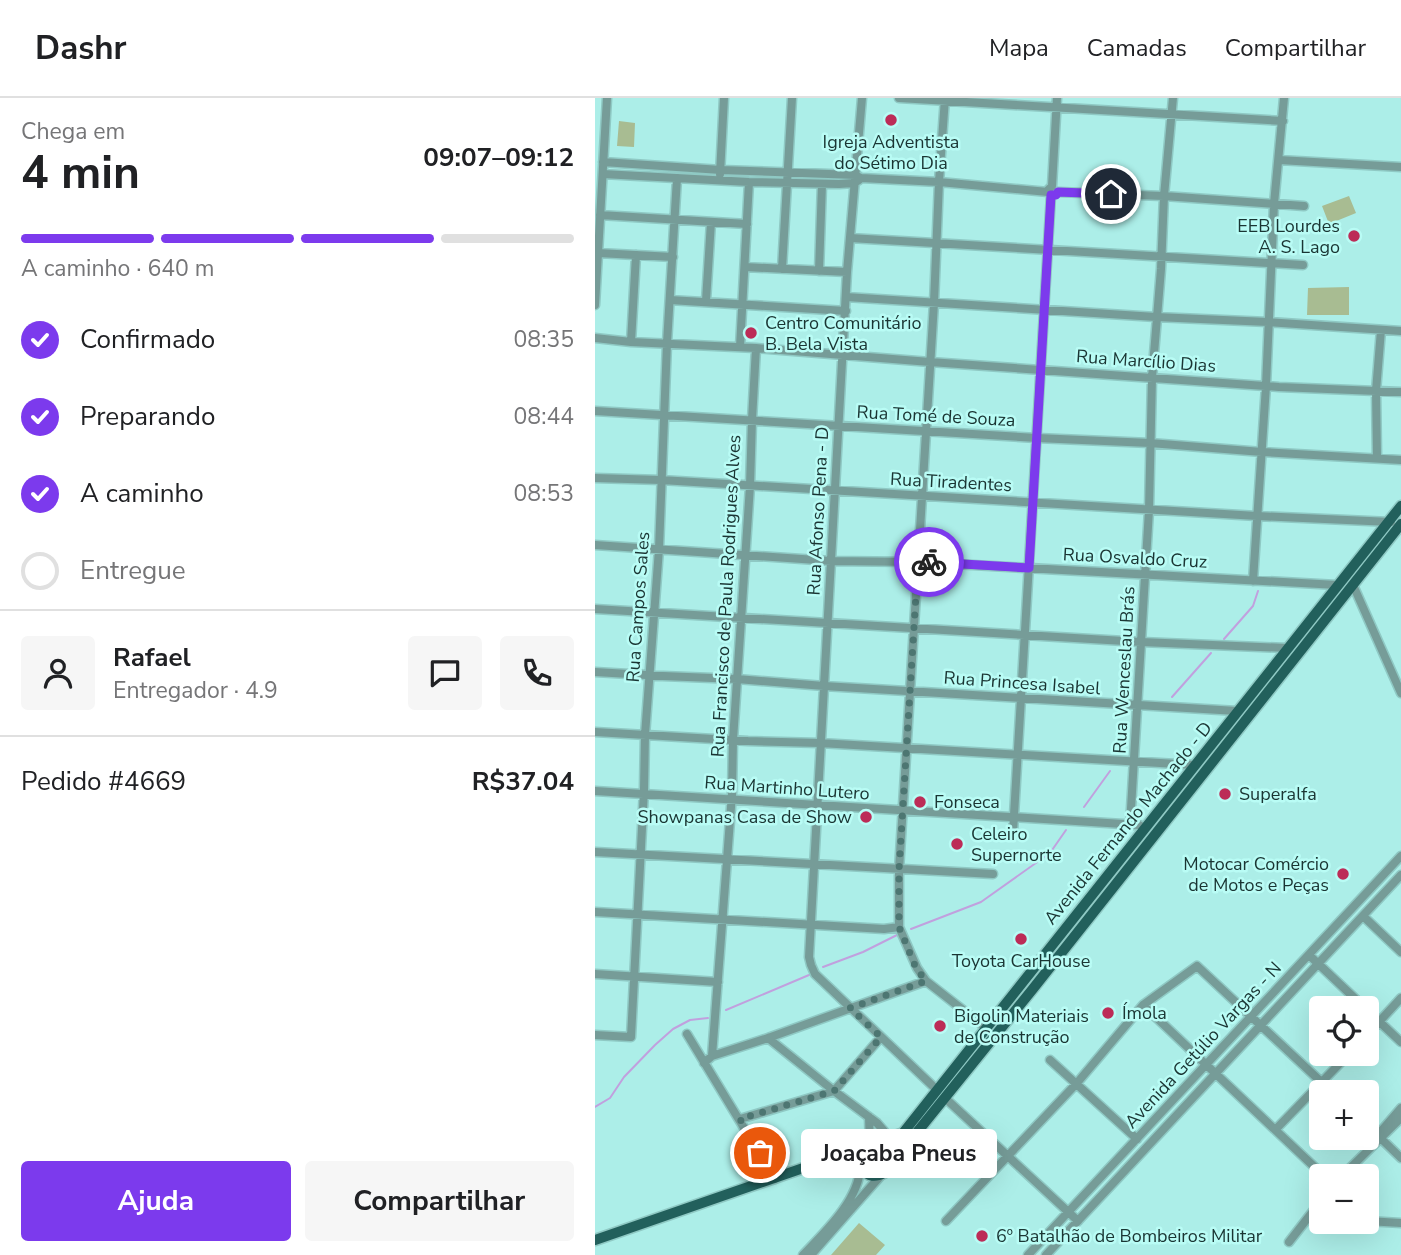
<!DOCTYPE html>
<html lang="pt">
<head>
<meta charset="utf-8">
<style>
  :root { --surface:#fff; --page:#f6f6f6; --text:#202124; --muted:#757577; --line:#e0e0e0; --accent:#7c3aed }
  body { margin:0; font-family:"Nunito Sans",sans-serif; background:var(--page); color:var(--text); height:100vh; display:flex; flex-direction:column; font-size:26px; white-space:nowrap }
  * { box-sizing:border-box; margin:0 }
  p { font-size:23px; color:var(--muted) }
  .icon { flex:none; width:38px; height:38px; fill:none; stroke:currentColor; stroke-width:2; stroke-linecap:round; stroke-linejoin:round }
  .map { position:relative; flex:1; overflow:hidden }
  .sheet { display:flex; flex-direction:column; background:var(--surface); width:595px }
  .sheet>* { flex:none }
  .buttons { position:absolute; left:714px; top:898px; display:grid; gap:14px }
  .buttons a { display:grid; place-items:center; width:70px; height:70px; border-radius:7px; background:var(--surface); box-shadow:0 7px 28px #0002; font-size:35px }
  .pin { position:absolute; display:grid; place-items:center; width:60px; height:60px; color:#fff; margin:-30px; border:4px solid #fff; border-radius:50%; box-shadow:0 2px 7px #0007 }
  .courier { position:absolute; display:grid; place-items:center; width:70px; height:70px; margin:-35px; border:5px solid #7c3aed; border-radius:50%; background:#fff; color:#222; box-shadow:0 2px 9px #0007 }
  .bubble { position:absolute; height:49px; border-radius:7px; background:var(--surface); box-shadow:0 7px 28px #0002; font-size:23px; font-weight:700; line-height:49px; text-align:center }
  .head em { font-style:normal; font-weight:700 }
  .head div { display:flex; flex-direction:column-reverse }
  .head { display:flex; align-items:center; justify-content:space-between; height:119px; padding:0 21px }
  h1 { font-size:46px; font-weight:700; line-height:52px }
  .bar { display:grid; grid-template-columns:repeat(4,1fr); gap:10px 7px; align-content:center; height:84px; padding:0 21px }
  .bar i { height:9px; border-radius:5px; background:var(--line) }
  .bar .current { background:var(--accent) }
  .bar p { grid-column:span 4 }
  .line { display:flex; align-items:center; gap:18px; padding:0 21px; border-top:2px solid var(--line) }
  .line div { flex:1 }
  .round { display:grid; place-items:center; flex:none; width:74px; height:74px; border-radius:7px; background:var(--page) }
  ol { padding:0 21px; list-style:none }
  li { display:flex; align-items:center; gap:21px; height:77px }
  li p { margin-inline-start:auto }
  li .icon { padding:7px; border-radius:50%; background:var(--accent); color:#fff; stroke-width:4 }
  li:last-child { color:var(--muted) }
  li i { width:38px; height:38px; border:4px solid var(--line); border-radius:50% }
  .action { display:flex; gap:14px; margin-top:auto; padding:14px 21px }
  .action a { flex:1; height:80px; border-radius:7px; background:var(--accent); color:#fff; font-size:28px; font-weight:700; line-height:80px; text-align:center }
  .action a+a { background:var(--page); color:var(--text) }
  header { display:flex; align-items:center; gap:42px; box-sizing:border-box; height:98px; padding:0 35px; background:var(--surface); border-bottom:2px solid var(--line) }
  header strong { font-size:33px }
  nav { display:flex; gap:38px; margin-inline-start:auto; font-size:24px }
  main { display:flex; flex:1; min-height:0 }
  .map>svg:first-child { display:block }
  .green { fill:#a8bc92 }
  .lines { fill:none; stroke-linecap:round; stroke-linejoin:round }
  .stream { stroke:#c1a0de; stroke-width:2 }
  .minor-casing { stroke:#8fc9c4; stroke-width:11 }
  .major-casing { stroke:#8fc9c4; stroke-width:13 }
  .minor { stroke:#769c98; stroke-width:8 }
  .major { stroke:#22605c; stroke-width:10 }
  .done { stroke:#4d7672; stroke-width:7; stroke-dasharray:0 12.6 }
  .route { stroke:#7c3aed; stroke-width:9 }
  .poi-dot { fill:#bc2c57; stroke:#b9fcf5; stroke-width:2.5 }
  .labels { text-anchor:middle; stroke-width:5; stroke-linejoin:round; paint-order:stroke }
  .poi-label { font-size:18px; fill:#1a3533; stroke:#b9fcf5; text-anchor:start }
  .street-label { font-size:18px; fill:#1a3533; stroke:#b9fcf5 }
</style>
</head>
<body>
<header>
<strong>Dashr</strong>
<nav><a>Mapa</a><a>Camadas</a><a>Compartilhar</a></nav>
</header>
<main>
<section class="sheet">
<div class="head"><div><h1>4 min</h1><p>Chega em</p></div><em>09:07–09:12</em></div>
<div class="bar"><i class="current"></i><i class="current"></i><i class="current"></i><i></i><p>A caminho · 640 m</p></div>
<ol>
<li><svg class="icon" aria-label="check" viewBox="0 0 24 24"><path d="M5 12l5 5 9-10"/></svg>Confirmado<p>08:35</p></li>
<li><svg class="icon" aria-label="check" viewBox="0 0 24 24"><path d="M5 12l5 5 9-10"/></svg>Preparando<p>08:44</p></li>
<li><svg class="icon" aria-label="check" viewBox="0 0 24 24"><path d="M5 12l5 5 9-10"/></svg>A caminho<p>08:53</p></li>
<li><i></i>Entregue</li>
</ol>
<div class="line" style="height:126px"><a class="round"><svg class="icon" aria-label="person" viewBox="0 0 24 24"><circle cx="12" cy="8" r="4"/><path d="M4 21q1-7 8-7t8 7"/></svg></a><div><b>Rafael</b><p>Entregador · 4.9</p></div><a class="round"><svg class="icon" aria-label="chat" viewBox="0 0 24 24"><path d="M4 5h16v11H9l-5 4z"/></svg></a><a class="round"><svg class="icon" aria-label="phone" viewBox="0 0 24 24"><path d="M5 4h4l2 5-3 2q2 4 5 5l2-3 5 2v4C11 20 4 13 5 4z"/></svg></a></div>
<div class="line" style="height:91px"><div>Pedido #4669</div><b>R$37.04</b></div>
<div class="action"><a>Ajuda</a><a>Compartilhar</a></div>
</section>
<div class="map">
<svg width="806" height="1157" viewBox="0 0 806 1157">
  <rect width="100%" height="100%" fill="#aceee8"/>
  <!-- green -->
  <path class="green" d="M 24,23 L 40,25 L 39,49 L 22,48 Z
    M 754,98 L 761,115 L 734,126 L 727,108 Z
    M 754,189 L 754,217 L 712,217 L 713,190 Z
    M 280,1050 L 289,1054 L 291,1068 L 284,1074 L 271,1073 L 266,1060 L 271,1052 Z
    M 264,1125 L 290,1147 L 281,1157 L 236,1157 Z"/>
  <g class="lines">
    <!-- stream -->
    <path class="stream" d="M 629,541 L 658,508 L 663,493
      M 577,599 L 616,555
      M 489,709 L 515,673
      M 316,831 L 386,804 L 455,755 L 471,732
      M 228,869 L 268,854 L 302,837
      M 131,912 L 214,877
      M 0,1009 L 15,1000 L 29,979 L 60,947 L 78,931 L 95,922 L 113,920"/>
    <defs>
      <path id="minor" d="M 267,0 L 252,174 L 214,859 L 216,867 L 220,876 L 342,992
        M 304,0 L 688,23
        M 350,0 L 344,84 L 339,205 L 304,772 L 304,829 L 322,870 L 331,883 L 391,930
        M 684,62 L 806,69
        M 8,64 L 126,72 L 260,77 L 266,80 L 344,84 L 453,94
        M 8,76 L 154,84 L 244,86 L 259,85 L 264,82
        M 125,76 L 129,0
        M 463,94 L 569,98 L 709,108
        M 5,117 L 152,126
        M 255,140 L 708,167
        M 3,155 L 78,159
        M 150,169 L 252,174
        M 187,171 L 197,0
        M 224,173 L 227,86
        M 251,199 L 561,219 L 673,224 L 806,233
        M 75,202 L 251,213
        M 111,203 L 116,124
        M 0,207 L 12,0
        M 0,240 L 36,244 L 161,250 L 335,264 L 684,289 L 806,294
        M 36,244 L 41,157
        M 145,249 L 154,84
        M 0,313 L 442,340 L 555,345 L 667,354 L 806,362
        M 782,360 L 781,293 L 786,232
        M 0,380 L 66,382 L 662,418 L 796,424
        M 0,447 L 236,463 L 323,464 L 742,487
        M 658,483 L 671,288 L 679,106 L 689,0
        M 758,487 L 806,595
        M 0,511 L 546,544 L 692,550
        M 0,574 L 68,578 L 142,581 L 229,588 L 642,613
        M 0,634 L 153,643 L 225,645 L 599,667
        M 0,693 L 544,727 L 550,730
        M 535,727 L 554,412 L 557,280 L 566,171 L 569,98 L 578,0
        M 418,734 L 456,97 L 453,92 L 457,88 L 462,0
        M 0,754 L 398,776
        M 0,814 L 289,831 L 304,829
        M 768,818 L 806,854
        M 714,857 L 770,910
        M 0,876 L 123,884
        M 548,907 L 729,1078
        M 772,912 L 806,944
        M 92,936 L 180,1081
        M 0,937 L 36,939 L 49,692 L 50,637 L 64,451 L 72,245 L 82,80
        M 772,937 L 806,900
        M 173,940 L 239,993 L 282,1025 L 289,1033 L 291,1045
        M 117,958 L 137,696 L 138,642 L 155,388 L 157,322 L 161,250
        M 455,962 L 542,1041
        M 109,965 L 117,958 L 173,940 L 331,883
        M 350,1000 L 483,1123
        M 274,1019 L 275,1047
        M 145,1021 L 239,993 L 286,939
        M 772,1027 L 806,1060
        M 681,1031 L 754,956
        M 781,1039 L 806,1010
        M 747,1078 L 806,1020
        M 714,1119 L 726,1120
        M 351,1123 L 482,985 L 548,907 L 602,868 L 737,994
        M 772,1123 L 806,1125
        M 694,1144 L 726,1103
        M 208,1157 C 229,1135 264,1102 265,1070
        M 216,1157 L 288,1075
        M 433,1157 L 806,758
        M 451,1157 L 806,777"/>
      <path id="major" d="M 275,1046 C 290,1046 298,1057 293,1070
        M 240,1059 C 246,1061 251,1062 257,1065 C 270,1072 273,1083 289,1075 L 437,892 L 806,426
        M 265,1070 C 256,1045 291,1042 308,1035 L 806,408
        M 0,1142 L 269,1049"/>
    </defs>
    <!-- minor casing -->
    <use href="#minor" class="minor-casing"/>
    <!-- major casing -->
    <use href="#major" class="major-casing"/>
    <!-- minor -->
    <use href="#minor" class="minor"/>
    <!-- major -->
    <use href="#major" class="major"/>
  </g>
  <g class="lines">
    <!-- done -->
    <path class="done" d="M 165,1055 L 145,1021 L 239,993 L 286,939 L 255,910 L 331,883 L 321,870 L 304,829 L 304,772 L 323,464 L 334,464"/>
    <!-- route -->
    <path class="route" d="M 334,464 L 434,470 L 456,97 L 461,97 L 463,94 L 516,96"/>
  </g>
  <!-- markers -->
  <g class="poi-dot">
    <circle cx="296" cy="22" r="7"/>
    <circle cx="759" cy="138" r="7"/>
    <circle cx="156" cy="235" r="7"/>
    <circle cx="630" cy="696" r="7"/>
    <circle cx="325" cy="704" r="7"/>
    <circle cx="271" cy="719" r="7"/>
    <circle cx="362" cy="746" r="7"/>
    <circle cx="748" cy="776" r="7"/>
    <circle cx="426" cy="841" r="7"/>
    <circle cx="513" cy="915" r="7"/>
    <circle cx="345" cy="928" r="7"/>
    <circle cx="387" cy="1138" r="7"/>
  </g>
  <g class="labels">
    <!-- poi labels -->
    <g class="poi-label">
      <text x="296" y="50" text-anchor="middle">Igreja Adventista<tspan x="296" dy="21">do Sétimo Dia</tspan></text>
      <text x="745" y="134" text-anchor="end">EEB Lourdes<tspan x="745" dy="21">A. S. Lago</tspan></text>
      <text x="170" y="231">Centro Comunitário<tspan x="170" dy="21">B. Bela Vista</tspan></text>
      <text x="644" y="702">Superalfa</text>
      <text x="339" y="710">Fonseca</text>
      <text x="257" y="725" text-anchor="end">Showpanas Casa de Show</text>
      <text x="376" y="742">Celeiro<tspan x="376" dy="21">Supernorte</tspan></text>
      <text x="734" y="772" text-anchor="end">Motocar Comércio<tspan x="734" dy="21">de Motos e Peças</tspan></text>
      <text x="426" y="869" text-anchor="middle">Toyota CarHouse</text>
      <text x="527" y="921">Ímola</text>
      <text x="359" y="924">Bigolin Materiais<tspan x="359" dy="21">de Construção</tspan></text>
      <text x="401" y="1144">6º Batalhão de Bombeiros Militar</text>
    </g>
    <!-- street labels -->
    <g class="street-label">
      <text transform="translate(551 263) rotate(4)" y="6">Rua Marcílio Dias</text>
      <text transform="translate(341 318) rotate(3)" y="6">Rua Tomé de Souza</text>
      <text transform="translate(356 384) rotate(3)" y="6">Rua Tiradentes</text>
      <text transform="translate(223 413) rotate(-87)" y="6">Rua Afonso Pena - D</text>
      <text transform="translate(540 460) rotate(3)" y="6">Rua Osvaldo Cruz</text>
      <text transform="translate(131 498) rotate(-87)" y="6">Rua Francisco de Paula Rodrigues Alves</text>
      <text transform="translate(43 509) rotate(-86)" y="6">Rua Campos Sales</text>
      <text transform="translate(529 572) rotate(-87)" y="6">Rua Wenceslau Brás</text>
      <text transform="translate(427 585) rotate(4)" y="6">Rua Princesa Isabel</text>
      <text transform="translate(192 690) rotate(4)" y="6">Rua Martinho Lutero</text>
      <text transform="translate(533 725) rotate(-51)" y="6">Avenida Fernando Machado - D</text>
      <text transform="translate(608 947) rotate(-47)" y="6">Avenida Getúlio Vargas - N</text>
    </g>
  </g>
</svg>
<div class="buttons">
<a><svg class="icon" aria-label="locate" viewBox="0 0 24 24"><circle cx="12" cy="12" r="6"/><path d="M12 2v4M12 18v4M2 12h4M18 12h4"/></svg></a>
<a>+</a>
<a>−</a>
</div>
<div class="pin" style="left:165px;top:1055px;background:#ea580c"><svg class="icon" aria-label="bag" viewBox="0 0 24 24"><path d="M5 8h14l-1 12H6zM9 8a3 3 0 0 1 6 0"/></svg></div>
<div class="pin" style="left:516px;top:96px;background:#1f2937"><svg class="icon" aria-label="home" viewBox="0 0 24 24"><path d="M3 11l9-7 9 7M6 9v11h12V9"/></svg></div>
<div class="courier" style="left:334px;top:464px"><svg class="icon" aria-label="bike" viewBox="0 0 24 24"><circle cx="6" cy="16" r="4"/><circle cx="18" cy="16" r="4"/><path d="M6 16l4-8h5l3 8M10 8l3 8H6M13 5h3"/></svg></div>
<div class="bubble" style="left:206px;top:1031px;width:196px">Joaçaba Pneus</div>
</div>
</main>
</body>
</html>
